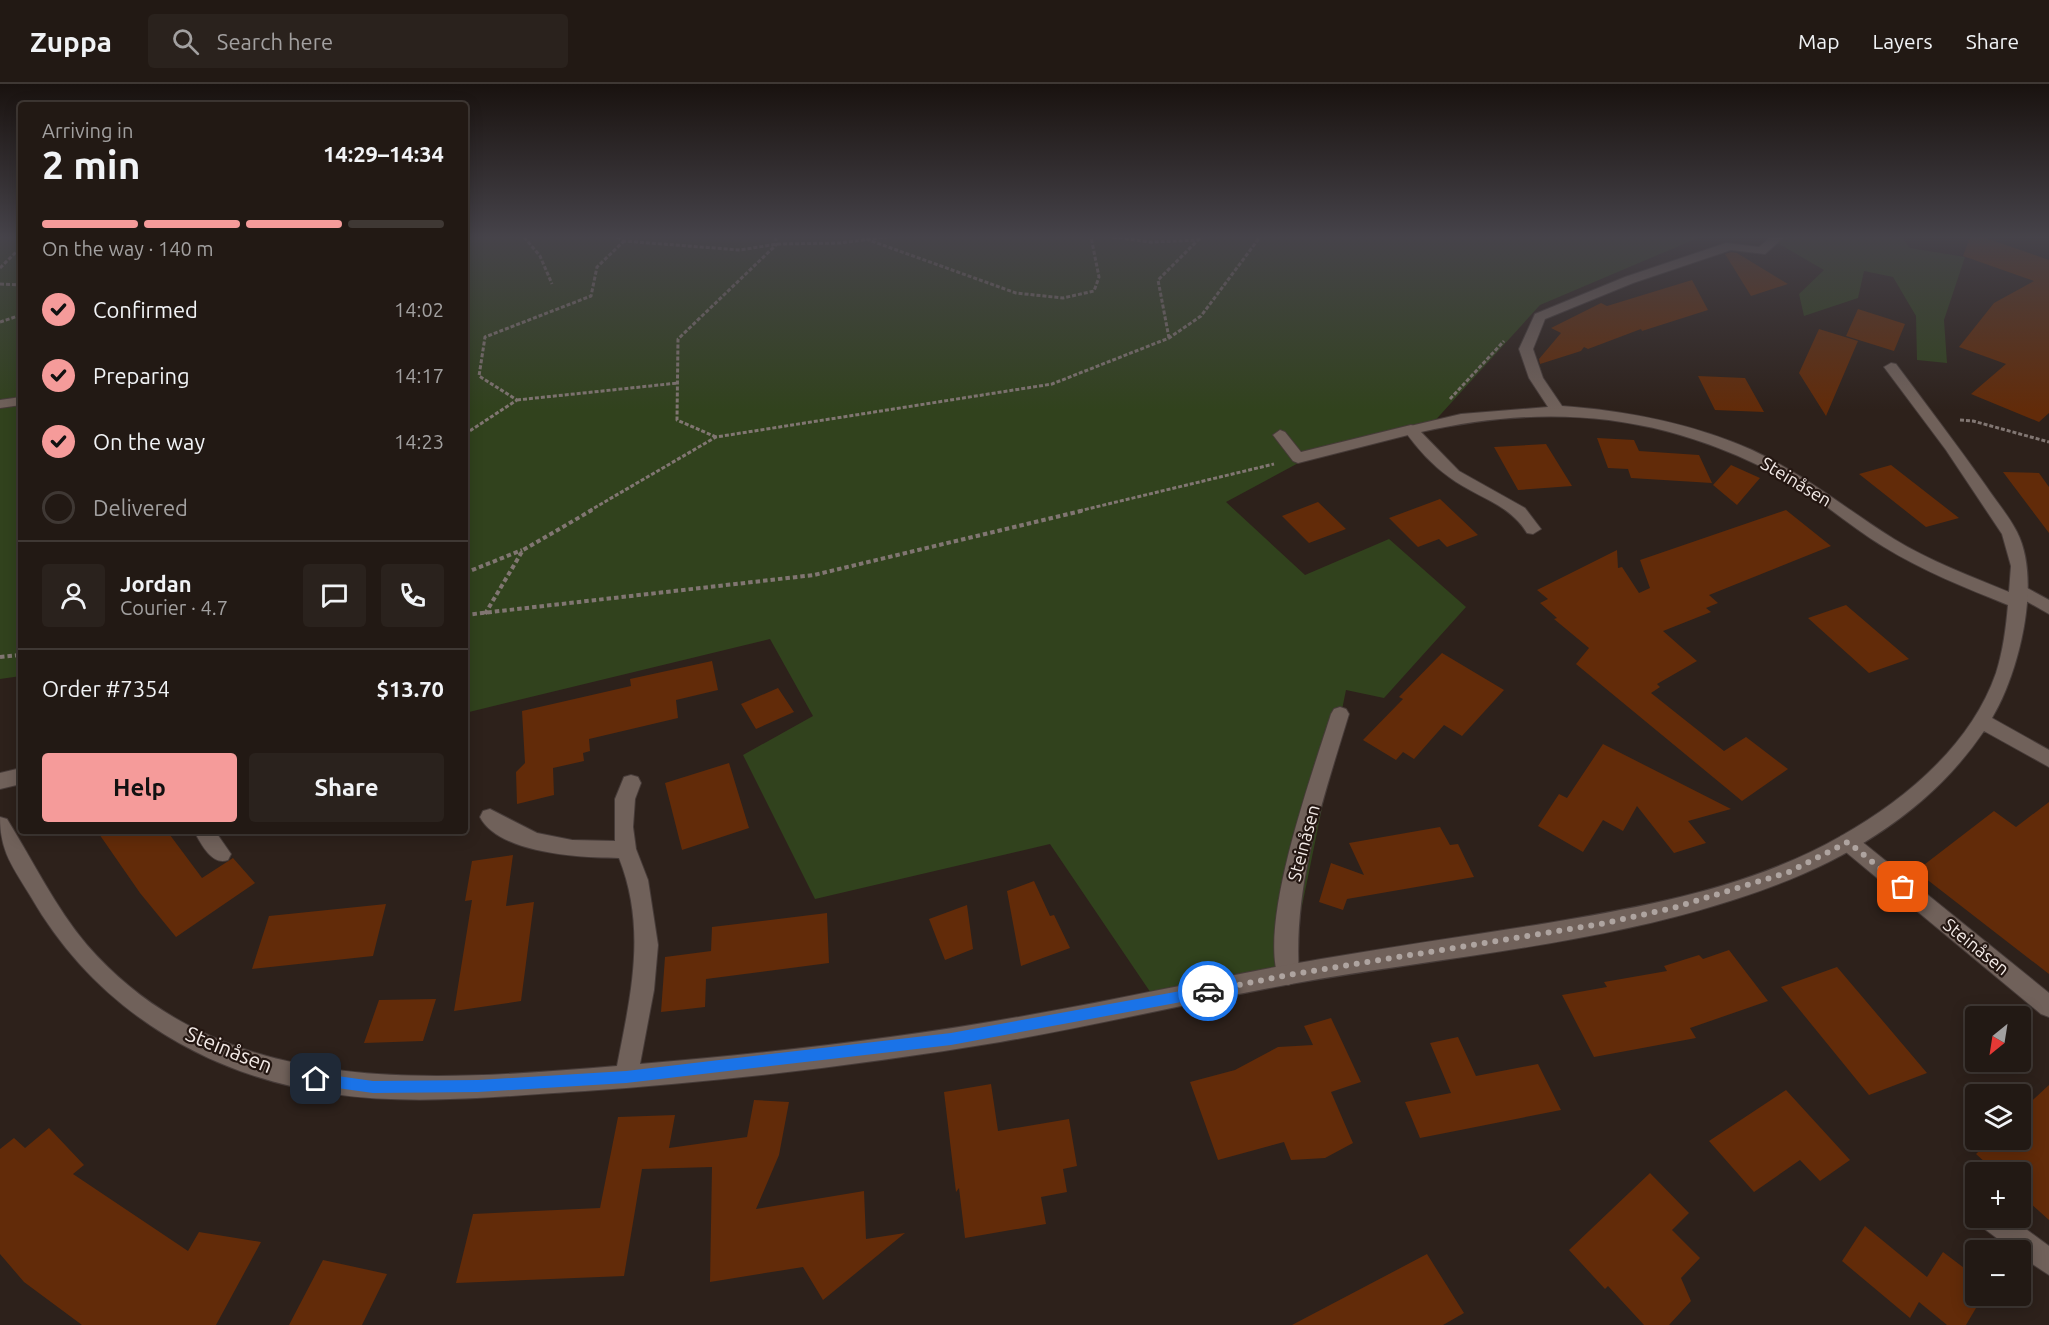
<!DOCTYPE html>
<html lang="en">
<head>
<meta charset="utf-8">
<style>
  :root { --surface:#221914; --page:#2a221d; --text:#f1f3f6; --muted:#a2a0a0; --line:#3f3834; --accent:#f59b9a }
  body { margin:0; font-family:Ubuntu,sans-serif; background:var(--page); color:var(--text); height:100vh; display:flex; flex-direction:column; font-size:22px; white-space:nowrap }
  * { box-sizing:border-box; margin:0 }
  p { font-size:20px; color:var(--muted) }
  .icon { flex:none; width:33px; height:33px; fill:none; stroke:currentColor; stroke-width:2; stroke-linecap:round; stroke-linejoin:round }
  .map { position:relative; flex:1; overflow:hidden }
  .details { position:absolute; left:18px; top:18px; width:450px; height:732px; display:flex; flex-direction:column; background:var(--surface); border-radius:6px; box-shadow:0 3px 15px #0003,0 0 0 2px var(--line) }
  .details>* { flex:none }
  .needle { width:39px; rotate:210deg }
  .tools { position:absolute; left:1965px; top:922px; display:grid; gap:12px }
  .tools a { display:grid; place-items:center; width:66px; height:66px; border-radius:6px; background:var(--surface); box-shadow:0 3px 15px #0003,0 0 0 2px var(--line); font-size:30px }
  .pin { position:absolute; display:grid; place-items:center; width:51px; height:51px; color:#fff; margin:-26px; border-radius:12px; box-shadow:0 3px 9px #0006 }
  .courier { position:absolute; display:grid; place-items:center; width:60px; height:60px; margin:-30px; border:4px solid #1a73e8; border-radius:50%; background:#fff; color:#222; box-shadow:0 2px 8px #0007 }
  .head em { font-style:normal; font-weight:600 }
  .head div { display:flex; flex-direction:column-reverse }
  .head { display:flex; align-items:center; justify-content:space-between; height:102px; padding:0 24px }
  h1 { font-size:39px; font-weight:600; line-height:45px }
  .bar { display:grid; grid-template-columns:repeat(4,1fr); gap:9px 6px; align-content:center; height:72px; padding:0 24px }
  .bar i { height:8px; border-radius:4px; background:var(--line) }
  .bar .current { background:var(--accent) }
  .bar p { grid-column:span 4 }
  .line { display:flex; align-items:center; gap:15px; padding:0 24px; border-top:2px solid var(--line) }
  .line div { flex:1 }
  .round { display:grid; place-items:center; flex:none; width:63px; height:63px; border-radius:6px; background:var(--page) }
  ol { padding:0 24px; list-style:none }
  li { display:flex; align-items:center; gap:18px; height:66px }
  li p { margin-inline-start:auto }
  li .icon { padding:6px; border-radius:50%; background:var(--accent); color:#111; stroke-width:4 }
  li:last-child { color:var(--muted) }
  li i { width:33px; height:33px; border:3px solid var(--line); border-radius:50% }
  .primary-button { display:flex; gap:12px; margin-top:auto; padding:12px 24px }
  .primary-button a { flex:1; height:69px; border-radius:6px; background:var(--accent); color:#111; font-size:24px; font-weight:600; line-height:69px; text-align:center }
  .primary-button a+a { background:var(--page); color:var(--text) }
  header { display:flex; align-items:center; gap:36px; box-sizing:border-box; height:84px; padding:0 30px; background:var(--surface); border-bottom:2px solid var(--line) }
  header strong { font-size:28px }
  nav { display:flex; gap:33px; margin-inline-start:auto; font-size:21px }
  .search { width:420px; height:54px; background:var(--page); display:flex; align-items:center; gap:15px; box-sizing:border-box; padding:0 21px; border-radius:6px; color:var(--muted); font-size:22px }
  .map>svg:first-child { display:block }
  .green { fill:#31421d }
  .building { fill:#622b09 }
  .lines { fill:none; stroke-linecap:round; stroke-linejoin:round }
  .lane-casing { stroke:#463b38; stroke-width:2 }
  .street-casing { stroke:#463b38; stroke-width:2 }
  .path-far1 { stroke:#817672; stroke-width:3; stroke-dasharray:4 2; stroke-linecap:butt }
  .path { stroke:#817672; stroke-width:4; stroke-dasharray:4.5 3; stroke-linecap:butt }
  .lane { fill:#70615a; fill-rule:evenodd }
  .street { fill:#70615a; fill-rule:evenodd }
  .route { fill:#1a73e8 }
  .done { stroke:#aea4a0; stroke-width:6; stroke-dasharray:0 10.8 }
  .labels { text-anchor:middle; stroke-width:4.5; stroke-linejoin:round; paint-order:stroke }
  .street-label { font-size:18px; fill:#f3eae7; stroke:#241712 }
  .near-street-label { font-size:21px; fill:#f3eae7; stroke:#241712 }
</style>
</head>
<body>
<header>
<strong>Zuppa</strong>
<div class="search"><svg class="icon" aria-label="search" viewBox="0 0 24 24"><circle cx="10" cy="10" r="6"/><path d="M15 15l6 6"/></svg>Search here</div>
<nav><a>Map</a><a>Layers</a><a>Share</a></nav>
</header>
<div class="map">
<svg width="2049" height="1241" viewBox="0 0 2049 1241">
  <rect width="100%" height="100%" fill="#2d211b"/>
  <!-- green -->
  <path class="green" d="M 0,153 L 21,153 L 21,592 L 0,595 Z
    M 465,153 L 1700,153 L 1540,221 L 1431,341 L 1317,369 L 1226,418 L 1305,491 L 1389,455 L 1466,523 L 1384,614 L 1346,606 L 1288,891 L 1157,918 L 1050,760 L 815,815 L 743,671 L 813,632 L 770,555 L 465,629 Z
    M 1767,153 L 1902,153 L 1910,164 L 1965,173 L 1944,236 L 1947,279 L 1917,276 L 1916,232 L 1893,193 L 1864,187 L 1858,214 L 1804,232 L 1799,210 L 1824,186 Z"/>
  <!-- building -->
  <path class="building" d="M 1970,153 L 1983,153 L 2049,176 L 2049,329 L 2039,338 L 1971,310 L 2006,280 L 1959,263 L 1994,219 L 2034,197 L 1963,172 Z
    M 1731,168 L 1737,169 L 1788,200 L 1751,212 L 1725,170 Z
    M 1692,196 L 1708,226 L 1642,247 L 1641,245 L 1588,265 L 1584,263 L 1581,267 L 1540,280 L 1539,275 L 1561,249 L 1551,244 L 1601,219 L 1607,222 Z
    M 1858,225 L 1905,240 L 1894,267 L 1846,252 Z
    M 1819,245 L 1858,257 L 1826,332 L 1799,289 Z
    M 1698,292 L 1745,294 L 1764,328 L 1715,326 Z
    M 1597,354 L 1634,356 L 1639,367 L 1699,371 L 1712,399 L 1631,394 L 1628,385 L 1608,384 Z
    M 1546,360 L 1572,402 L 1518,406 L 1494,363 Z
    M 1731,381 L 1760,394 L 1737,421 L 1713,401 Z
    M 1891,381 L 1959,434 L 1926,443 L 1859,390 Z
    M 2003,388 L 2039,389 L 2049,403 L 2049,449 Z
    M 1440,415 L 1478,451 L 1447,463 L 1439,455 L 1418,463 L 1389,434 Z
    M 1318,418 L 1346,445 L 1309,459 L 1282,432 Z
    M 1786,426 L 1831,462 L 1709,511 L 1718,519 L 1706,524 L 1711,528 L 1663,547 L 1697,577 L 1657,600 L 1660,603 L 1651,609 L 1724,667 L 1746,653 L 1788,685 L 1742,717 L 1576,580 L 1589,564 L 1554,535 L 1557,534 L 1540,519 L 1548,515 L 1537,506 L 1617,466 L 1618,484 L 1622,483 L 1639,509 L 1650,504 L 1640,476 Z
    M 1846,521 L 1909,575 L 1869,589 L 1808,534 Z
    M 1442,569 L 1504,606 L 1462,652 L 1444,641 L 1414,675 L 1403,668 L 1396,676 L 1363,656 L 1403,615 L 1399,613 Z
    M 712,577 L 718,606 L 676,616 L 678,634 L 589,655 L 590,667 L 583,669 L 584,677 L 553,684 L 554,711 L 517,720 L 516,688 L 525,679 L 522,627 L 631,602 L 630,595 Z
    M 778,604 L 794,628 L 756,645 L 741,620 Z
    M 1603,660 L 1731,725 L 1688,737 L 1706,759 L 1674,769 L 1637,722 L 1623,747 L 1603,736 L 1583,768 L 1538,742 L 1559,710 L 1567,714 Z
    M 729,679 L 749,744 L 682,766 L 665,699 Z
    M 2049,718 L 2049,890 L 1916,787 L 1994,727 L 2016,743 Z
    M 1440,743 L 1450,761 L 1458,760 L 1474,793 L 1347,815 L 1343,826 L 1319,818 L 1331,779 L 1364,791 L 1349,759 Z
    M 97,747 L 167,747 L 202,794 L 233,774 L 255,799 L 176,853 L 140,809 Z
    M 513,771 L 506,822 L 534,818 L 521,917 L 454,927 L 472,816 L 465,817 L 472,777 Z
    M 1034,797 L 1050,832 L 1054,831 L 1070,864 L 1021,882 L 1007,807 Z
    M 386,820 L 373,872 L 252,885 L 269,832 Z
    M 967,821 L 973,865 L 945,876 L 929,835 Z
    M 827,829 L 829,879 L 706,895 L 705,923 L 661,928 L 665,873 L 711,867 L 712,843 Z
    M 1729,866 L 1768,917 L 1690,944 L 1696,954 L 1594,973 L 1562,911 L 1607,903 L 1604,898 L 1667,887 L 1664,882 L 1699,871 L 1703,875 Z
    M 1837,883 L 1927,989 L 1869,1011 L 1781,903 Z
    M 436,915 L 423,957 L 364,959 L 379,916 Z
    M 1331,934 L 1361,998 L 1331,1008 L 1353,1059 L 1325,1074 L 1291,1076 L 1284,1058 L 1218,1076 L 1190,998 L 1235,986 L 1278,963 L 1313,961 L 1304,942 Z
    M 1458,953 L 1476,992 L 1538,980 L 1561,1026 L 1420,1054 L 1405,1018 L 1451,1009 L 1430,959 Z
    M 991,1000 L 998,1047 L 1069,1035 L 1077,1082 L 1063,1085 L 1067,1108 L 1041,1113 L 1046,1140 L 965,1154 L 959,1104 L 956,1108 L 944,1008 Z
    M 2049,1001 L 2049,1136 L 2020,1110 L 2020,1089 L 1997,1089 L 1976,1070 L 1990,1056 L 2020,1056 L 2020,1028 Z
    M 1786,1006 L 1850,1076 L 1820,1097 L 1800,1076 L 1754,1108 L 1709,1057 Z
    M 754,1016 L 789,1018 L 779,1071 L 756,1125 L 864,1107 L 866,1155 L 905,1149 L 823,1216 L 803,1183 L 710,1198 L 712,1083 L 642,1085 L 624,1192 L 456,1199 L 473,1130 L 600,1124 L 618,1033 L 675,1031 L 669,1064 L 747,1053 Z
    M 49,1044 L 84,1081 L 73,1090 L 188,1167 L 199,1148 L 261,1158 L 216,1241 L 82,1241 L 24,1198 L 0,1170 L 0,1065 L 14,1054 L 25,1064 Z
    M 1650,1089 L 1689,1129 L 1672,1146 L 1700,1174 L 1681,1194 L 1691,1217 L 1669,1241 L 1644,1241 L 1608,1202 L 1605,1205 L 1569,1166 Z
    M 1865,1142 L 1927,1193 L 1943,1168 L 1976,1193 L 1976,1224 L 1966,1241 L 1947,1241 L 1919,1218 L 1910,1234 L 1842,1177 Z
    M 1427,1170 L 1464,1229 L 1443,1241 L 1292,1241 Z
    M 323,1176 L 387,1190 L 362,1241 L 289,1241 Z"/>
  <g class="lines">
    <defs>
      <path id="lane" d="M 21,313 L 21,321 L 0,324 L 0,316 Z
        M 1411,341 L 1416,343 L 1418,346 L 1416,349 L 1298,379 L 1293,377 L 1273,351 L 1280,346 L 1285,348 L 1301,368 Z
        M 2018,499 L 2049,516 L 2049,530 L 2012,509 L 2010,505 L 2012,501 Z
        M 1340,623 L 1346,625 L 1349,630 C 1323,716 1293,800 1299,891 L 1296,898 L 1288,901 L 1280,898 C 1256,843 1313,688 1331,630 L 1334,625 Z
        M 1848,750 L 1855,752 L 2049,909 L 2049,933 L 2041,930 L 1841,764 L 1838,758 L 1841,752 Z
        M 1979,1134 L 2011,1134 L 2049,1162 L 2049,1191 L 2020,1172 L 2020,1167 L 2014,1167 L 1982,1143 Z"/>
      <path id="street" d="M 1771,153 L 1784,153 L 1765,170 L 1731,166 L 1633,199 L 1545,235 L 1533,265 L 1543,294 L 1562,322 C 1628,327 1691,339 1752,366 C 1804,390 1846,425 1894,455 C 1930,477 1970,492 2009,508 L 2011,482 L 2002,450 L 1946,366 L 1884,283 L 1891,279 L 1896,280 C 1926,320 1957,361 1986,402 C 1996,417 2009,432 2017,448 C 2042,497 2019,589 1992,634 L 2049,666 L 2049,683 L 1984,647 C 1934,721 1858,770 1776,801 C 1621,860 1452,871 1291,900 C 1194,918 1098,941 1000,958 C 863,981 723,997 585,1007 C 501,1012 416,1022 333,1010 C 205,992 95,924 31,813 C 13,783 0,768 0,733 L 7,735 C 33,777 55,823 87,861 C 223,1017 432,997 617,982 C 631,910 647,845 619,774 C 583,774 499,770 480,733 L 483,727 L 490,725 L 537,749 L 572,756 L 615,757 L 615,715 L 624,693 L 631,691 L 638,693 L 641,699 L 635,715 L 633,743 L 636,765 L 648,796 L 658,861 L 654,906 L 640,980 C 772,969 905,954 1035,930 C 1131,913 1226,891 1321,875 C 1397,862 1473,851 1548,839 C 1648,822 1752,803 1841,752 C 1905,716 1971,661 1996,589 C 2003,567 2006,544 2008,521 C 1966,504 1923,487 1884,463 C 1851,443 1821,416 1787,396 C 1667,330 1553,318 1421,348 L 1459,387 L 1525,424 L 1541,445 L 1533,450 L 1527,449 C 1509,419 1475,413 1449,393 C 1432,381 1416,363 1404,346 L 1406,343 L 1461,330 L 1548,323 L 1529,294 L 1519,265 L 1535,230 L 1625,193 L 1726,159 L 1759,163 Z
        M 21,684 L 21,700 L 0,705 L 0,689 Z
        M 194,747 L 215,747 L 231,770 L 228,776 C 212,782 201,760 194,747 Z"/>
    </defs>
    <!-- lane casing -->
    <use href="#lane" class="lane-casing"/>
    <!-- street casing -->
    <use href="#street" class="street-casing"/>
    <!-- path-far1 -->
    <path class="path-far1" d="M 524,153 L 540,172 L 552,200
      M 617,153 L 624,157 L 740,166 L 777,160 L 840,159 L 886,153
      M 1113,153 L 1150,158 L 1198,156 L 1203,153
      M 866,155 L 1016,209 L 1063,214 L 1094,207 L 1099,193 L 1091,153
      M 0,184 L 21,163
      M 0,200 L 21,201
      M 0,238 L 21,231
      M 1169,254 L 1158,196 L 1198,156
      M 1450,315 L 1504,257
      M 517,316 L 678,299
      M 1960,336 L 1973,337 L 2049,358
      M 465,350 L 517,316 L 479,292 L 485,253 L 591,212 L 597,183 L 624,157
      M 716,353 L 677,336 L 678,255 L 777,160 L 775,153
      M 589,427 L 716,353 L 1052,300 L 1169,254 L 1201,232 L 1260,153
      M 1079,427 L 1274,380"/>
    <!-- path -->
    <path class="path" d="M 465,489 L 522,466
      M 485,530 L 523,466 L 592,426
      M 465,531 L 814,491 L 1085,426
      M 0,573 L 21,571"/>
    <!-- lane -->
    <use href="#lane" class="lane"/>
    <!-- street -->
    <use href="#street" class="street"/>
  </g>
  <!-- sky -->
  <linearGradient id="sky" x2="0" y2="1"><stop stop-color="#19120f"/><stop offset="0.47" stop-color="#46434a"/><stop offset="1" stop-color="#46434a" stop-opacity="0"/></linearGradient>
  <rect width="2049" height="326" fill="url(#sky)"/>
  <!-- route -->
  <path class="route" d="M 1208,902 L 1213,907 L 1208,913 L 951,961 L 626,999 L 478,1008 L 373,1009 L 316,1001 L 310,995 L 316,989 L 373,997 L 478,996 L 626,987 L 951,949 Z"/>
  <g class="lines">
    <!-- done -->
    <path class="done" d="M 1208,907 L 1288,891 L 1601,840 L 1673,824 L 1789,788 L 1848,758 L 1903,803"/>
  </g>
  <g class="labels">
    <!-- street labels -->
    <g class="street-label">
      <text transform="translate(1796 398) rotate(31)" y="6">Steinåsen</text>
      <text transform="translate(1304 759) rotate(-75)" y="6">Steinåsen</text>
      <text transform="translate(1976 863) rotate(39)" y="6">Steinåsen</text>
    </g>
    <!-- near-street labels -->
    <g class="near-street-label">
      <text transform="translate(229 966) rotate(22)" y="7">Steinåsen</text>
    </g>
  </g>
</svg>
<div class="tools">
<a><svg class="needle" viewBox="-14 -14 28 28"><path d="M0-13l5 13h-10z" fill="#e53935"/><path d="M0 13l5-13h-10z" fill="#a2a0a0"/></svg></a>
<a><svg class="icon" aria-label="layers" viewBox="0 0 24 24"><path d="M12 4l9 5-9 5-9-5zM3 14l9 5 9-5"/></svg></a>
<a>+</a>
<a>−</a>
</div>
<div class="pin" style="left:1903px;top:803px;background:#ea580c"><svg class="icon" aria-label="bag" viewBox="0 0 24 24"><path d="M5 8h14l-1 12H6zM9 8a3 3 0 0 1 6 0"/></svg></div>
<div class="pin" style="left:316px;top:995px;background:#1f2937"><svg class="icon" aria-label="home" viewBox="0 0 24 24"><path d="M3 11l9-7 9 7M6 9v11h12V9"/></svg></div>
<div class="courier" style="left:1208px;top:907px"><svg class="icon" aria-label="car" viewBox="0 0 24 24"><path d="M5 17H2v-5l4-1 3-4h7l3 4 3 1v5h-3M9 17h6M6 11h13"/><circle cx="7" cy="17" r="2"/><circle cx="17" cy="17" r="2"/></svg></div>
<section class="details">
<div class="head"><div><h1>2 min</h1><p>Arriving in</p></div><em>14:29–14:34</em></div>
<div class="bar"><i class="current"></i><i class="current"></i><i class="current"></i><i></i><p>On the way · 140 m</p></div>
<ol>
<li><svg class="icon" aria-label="check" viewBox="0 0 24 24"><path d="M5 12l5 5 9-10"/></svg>Confirmed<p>14:02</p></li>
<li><svg class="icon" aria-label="check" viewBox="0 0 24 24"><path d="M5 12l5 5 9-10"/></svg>Preparing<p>14:17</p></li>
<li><svg class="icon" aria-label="check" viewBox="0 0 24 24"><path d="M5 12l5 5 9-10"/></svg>On the way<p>14:23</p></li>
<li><i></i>Delivered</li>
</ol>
<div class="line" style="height:108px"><a class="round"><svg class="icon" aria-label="person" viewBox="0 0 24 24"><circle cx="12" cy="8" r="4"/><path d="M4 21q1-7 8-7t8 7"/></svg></a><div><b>Jordan</b><p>Courier · 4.7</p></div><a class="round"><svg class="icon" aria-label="chat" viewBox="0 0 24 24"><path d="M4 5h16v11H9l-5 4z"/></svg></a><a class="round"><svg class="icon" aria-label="phone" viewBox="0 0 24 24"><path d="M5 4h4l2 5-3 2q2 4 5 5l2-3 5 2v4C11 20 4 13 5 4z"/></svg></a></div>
<div class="line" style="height:78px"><div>Order #7354</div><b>$13.70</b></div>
<div class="primary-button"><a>Help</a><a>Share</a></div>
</section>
</div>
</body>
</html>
